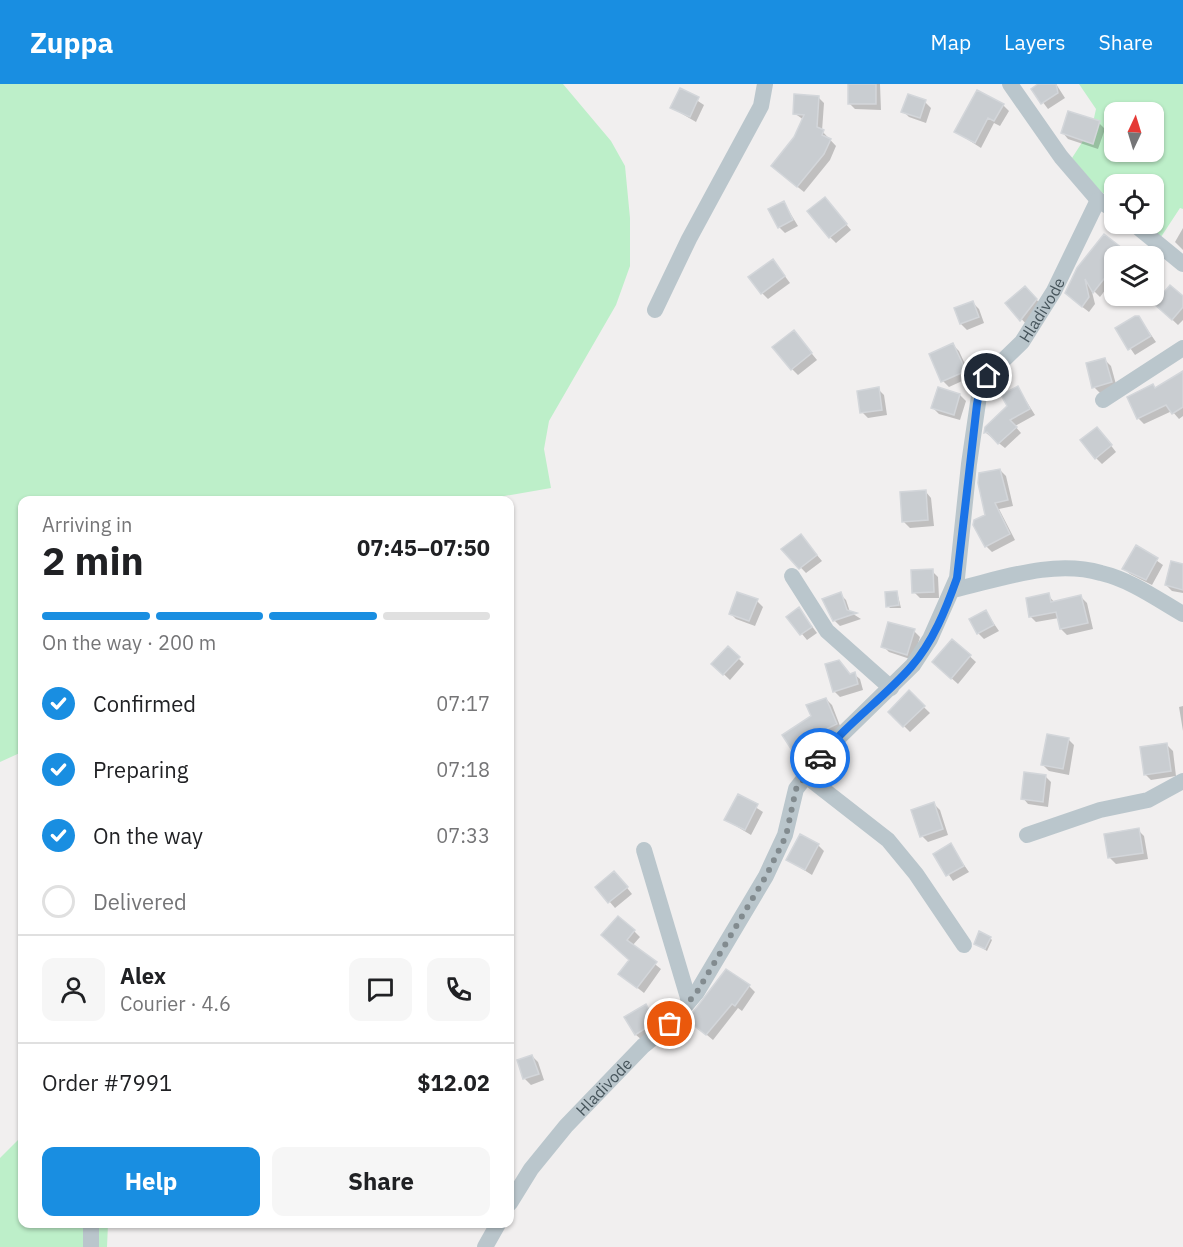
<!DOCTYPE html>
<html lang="en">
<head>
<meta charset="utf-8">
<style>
  :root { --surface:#fff; --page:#f6f6f6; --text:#202124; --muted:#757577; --line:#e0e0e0; --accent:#198ee1 }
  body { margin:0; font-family:"IBM Plex Sans",sans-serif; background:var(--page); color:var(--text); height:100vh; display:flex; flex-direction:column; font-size:22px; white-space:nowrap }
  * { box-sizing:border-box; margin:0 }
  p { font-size:20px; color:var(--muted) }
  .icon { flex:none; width:33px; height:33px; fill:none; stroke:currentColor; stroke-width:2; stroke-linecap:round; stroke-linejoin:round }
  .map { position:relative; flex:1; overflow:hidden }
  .details { position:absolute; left:18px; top:412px; width:496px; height:732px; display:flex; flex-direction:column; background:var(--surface); border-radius:12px; box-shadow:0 2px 4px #0004 }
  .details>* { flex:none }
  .needle { width:39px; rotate:4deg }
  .fabs { position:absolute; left:1104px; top:18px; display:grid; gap:12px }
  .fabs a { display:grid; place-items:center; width:60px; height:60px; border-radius:12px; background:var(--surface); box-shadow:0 2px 4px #0004; font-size:30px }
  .pin { position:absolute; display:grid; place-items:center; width:51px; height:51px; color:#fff; margin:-26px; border:3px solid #fff; border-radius:50%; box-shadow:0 2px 6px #0007 }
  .courier { position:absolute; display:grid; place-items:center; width:60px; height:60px; margin:-30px; border:4px solid #1a73e8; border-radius:50%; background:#fff; color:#222; box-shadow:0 2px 8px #0007 }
  .head em { font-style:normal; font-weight:800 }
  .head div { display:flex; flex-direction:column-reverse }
  .head { display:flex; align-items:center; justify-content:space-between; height:102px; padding:0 24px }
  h1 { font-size:39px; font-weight:800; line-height:45px }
  .bar { display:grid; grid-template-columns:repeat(4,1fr); gap:9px 6px; align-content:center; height:72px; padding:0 24px }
  .bar i { height:8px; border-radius:4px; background:var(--line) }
  .bar .current { background:var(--accent) }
  .bar p { grid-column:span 4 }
  .line { display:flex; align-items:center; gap:15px; padding:0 24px; border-top:2px solid var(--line) }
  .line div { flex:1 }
  .round { display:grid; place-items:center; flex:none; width:63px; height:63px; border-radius:12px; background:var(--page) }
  ol { padding:0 24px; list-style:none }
  li { display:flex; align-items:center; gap:18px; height:66px }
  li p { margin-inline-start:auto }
  li .icon { padding:6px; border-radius:50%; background:var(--accent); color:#fff; stroke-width:4 }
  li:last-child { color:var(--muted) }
  li i { width:33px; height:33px; border:3px solid var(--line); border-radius:50% }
  .cta { display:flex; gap:12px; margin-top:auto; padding:12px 24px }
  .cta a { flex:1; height:69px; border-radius:12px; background:var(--accent); color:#fff; font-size:24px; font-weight:800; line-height:69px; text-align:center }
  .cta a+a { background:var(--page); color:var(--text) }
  header { display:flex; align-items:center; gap:36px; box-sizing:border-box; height:84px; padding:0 30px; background:var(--accent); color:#fff }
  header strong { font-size:28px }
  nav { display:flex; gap:33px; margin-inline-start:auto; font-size:21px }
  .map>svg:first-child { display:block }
  .green { fill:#bdefc9; fill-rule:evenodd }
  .shadow { fill:#0003 }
  .building { fill:#c9cdd1; stroke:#d3d6da; stroke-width:1.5 }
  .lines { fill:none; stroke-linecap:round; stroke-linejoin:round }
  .street { stroke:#bac6cc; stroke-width:16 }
  .done { stroke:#828b8f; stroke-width:6; stroke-dasharray:0 10.8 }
  .route { stroke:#1a73e8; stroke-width:8 }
  .labels { text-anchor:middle; stroke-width:5; stroke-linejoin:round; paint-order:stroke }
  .street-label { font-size:16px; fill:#47555c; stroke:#fff }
</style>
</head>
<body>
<header>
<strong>Zuppa</strong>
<nav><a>Map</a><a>Layers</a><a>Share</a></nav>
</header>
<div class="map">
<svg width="1183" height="1163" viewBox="0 0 1183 1163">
  <rect width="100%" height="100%" fill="#f1efef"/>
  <!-- green -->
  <path class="green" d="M 0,0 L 563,0 L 611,57 L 625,82 L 630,134 L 630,182 L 616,221 L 549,337 L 544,365 L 551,404 L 476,417 L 22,417 L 22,668 L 0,678 Z
    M 1079,0 L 1183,0 L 1183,125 L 1180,124 L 1161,153 L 1145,140 L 1154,140 L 1154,100 L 1114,100 L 1114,117 L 1100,107 L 1072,74 L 1092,43 L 1096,25 ZM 1114,28 L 1154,28 L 1154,68 L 1114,68 Z
    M 22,1052 L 22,1140 L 108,1140 L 107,1163 L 0,1163 L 0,1074 Z"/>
  <!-- shadow -->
  <path class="shadow" d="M 850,0 L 880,0 L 881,26 L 855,25 L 849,19 Z
    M 1040,0 L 1056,0 L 1065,14 L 1048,25 L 1033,5 Z
    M 681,6 L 704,21 L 696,38 L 672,24 Z
    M 909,11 L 925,18 L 931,24 L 926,39 L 909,33 L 903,27 Z
    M 818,13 L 824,19 L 822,47 L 836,62 L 830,76 L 804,108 L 779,88 L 804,36 L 794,29 Z
    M 1003,21 L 1009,27 L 1000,42 L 994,39 L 981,64 L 956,48 Z
    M 1099,39 L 1105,45 L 1098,65 L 1068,55 L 1063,49 Z
    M 784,119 L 798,142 L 785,149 L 779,143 Z
    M 830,121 L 851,146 L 836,159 L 830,153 Z
    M 1183,144 L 1183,166 L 1175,158 Z
    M 1104,152 L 1127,172 L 1114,172 L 1114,184 L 1107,179 L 1114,194 L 1100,213 L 1091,204 L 1095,220 L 1089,228 L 1072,215 Z
    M 778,183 L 790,199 L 768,215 L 762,209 Z
    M 1031,209 L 1042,222 L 1027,241 L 1007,219 Z
    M 1183,214 L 1183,236 L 1178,241 L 1162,226 Z
    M 973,219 L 979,225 L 984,239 L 967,246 L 961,240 Z
    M 1138,232 L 1156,258 L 1135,271 L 1117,245 Z
    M 799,254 L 817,276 L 798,291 L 792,285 Z
    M 953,261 L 959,267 L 971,293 L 949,303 L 943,297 Z
    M 1105,276 L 1111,282 L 1117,304 L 1100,309 L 1094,303 Z
    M 1183,289 L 1183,332 L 1179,335 L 1172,327 L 1144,340 L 1138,334 L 1152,301 L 1156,305 Z
    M 1018,304 L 1035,331 L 1015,342 L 1021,349 L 1005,364 L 986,349 L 986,344 L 1009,323 Z
    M 878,305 L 884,311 L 887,331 L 868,334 L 862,328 Z
    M 960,311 L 966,317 L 960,336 L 939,330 L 933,324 Z
    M 1102,350 L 1116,368 L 1102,380 L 1096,374 Z
    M 1000,386 L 1006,392 L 1013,422 L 999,425 L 1015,456 L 992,468 L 986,462 L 986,431 Z
    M 926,408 L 931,414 L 934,442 L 910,444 L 904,438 Z
    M 806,458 L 822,477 L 806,489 L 783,465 Z
    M 1137,463 L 1163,481 L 1152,501 L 1130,490 L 1124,485 Z
    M 1183,481 L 1183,509 L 1172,507 L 1166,501 Z
    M 932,487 L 938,493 L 939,514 L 920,514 L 914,508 Z
    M 897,508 L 901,524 L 890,524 L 888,522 Z
    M 840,510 L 846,516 L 850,528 L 861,535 L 840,542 L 834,536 Z
    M 1048,511 L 1055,519 L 1081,513 L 1087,519 L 1093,545 L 1067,551 L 1061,545 L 1059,534 L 1036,538 L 1030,532 Z
    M 757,517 L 763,523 L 755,542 L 736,535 L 730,529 Z
    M 799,525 L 817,549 L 807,556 L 788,533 Z
    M 986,528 L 999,547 L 984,555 L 978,549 Z
    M 914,547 L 920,553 L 913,576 L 889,568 L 883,562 Z
    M 953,557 L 976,578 L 958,600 L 940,584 Z
    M 728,564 L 744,580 L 730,596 L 713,580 Z
    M 854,590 L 860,595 L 863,606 L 840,613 L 834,607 Z
    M 909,609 L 930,629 L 910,648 L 890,628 Z
    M 826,615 L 832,621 L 842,647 L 818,657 L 822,663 L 802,676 L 796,670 L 812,633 Z
    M 1183,622 L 1183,647 L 1179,623 Z
    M 1068,655 L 1074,661 L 1069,691 L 1049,687 L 1043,681 Z
    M 1167,661 L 1173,667 L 1176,692 L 1151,696 L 1145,690 Z
    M 1045,692 L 1051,698 L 1048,723 L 1028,720 L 1023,714 Z
    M 738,712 L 763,728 L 751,751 L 726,736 Z
    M 934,720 L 940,726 L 948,751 L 928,758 L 922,752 Z
    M 1138,746 L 1144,752 L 1148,775 L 1116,780 L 1110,774 Z
    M 818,761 L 824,767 L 812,791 L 788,776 Z
    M 950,761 L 969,788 L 953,797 L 935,770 Z
    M 620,795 L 632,810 L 615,824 L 597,803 Z
    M 634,847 L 640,853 L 632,862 L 661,885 L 644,909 L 620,890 L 630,876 L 609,857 Z
    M 990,854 L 992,856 L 987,867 L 976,860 Z
    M 749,902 L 755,908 L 742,927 L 738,924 L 713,956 L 695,941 Z
    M 646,922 L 661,944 L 642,956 L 636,951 Z
    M 532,972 L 538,978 L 544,996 L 531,1001 L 525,995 L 519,977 Z"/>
  <!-- building -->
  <path class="building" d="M 848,0 L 876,0 L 876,20 L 848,20 Z
    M 1038,0 L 1056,0 L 1058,9 L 1041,20 L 1031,5 Z
    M 680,4 L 699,13 L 690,33 L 670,24 Z
    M 977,6 L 1004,20 L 994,37 L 988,34 L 975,59 L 954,48 Z
    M 794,10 L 819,12 L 817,43 L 824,46 L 822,51 L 831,55 L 824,70 L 797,103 L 771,82 L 794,53 L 804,31 L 793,30 Z
    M 908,10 L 926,16 L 920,34 L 901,28 Z
    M 1068,27 L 1100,37 L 1093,60 L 1061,49 Z
    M 825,113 L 847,140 L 829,154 L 807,127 Z
    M 784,117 L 793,136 L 778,144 L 768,125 Z
    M 1104,150 L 1122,164 L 1114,172 L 1114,186 L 1106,178 L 1111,186 L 1093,209 L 1085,195 L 1089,213 L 1082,223 L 1065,209 L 1077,184 Z
    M 773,175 L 785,192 L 761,210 L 748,193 Z
    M 1170,201 L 1183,212 L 1183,223 L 1172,236 L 1154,220 Z
    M 1025,202 L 1037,215 L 1020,237 L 1005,219 Z
    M 973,217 L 979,233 L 960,240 L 954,224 Z
    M 1135,232 L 1139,232 L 1151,252 L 1128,266 L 1115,244 Z
    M 794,246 L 812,269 L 791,286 L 772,263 Z
    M 953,259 L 966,287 L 941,298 L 929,270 Z
    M 1105,274 L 1112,298 L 1092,304 L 1086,279 Z
    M 1183,287 L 1183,323 L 1172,330 L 1166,321 L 1137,335 L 1127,313 L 1153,300 L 1155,304 Z
    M 1018,302 L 1030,325 L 1010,336 L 1017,343 L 998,360 L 987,348 L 984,349 L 985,343 L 1007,322 L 1001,311 Z
    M 879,303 L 882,326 L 860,329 L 857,307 Z
    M 938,303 L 960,310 L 954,331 L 931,324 Z
    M 1097,343 L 1112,361 L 1095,375 L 1080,356 Z
    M 1000,385 L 1008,416 L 995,419 L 1010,450 L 985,463 L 973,441 L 974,436 L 985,431 L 978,399 L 979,389 Z
    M 926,406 L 928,436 L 902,438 L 900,408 Z
    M 801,450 L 817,471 L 799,485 L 781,465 Z
    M 1136,461 L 1158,474 L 1146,496 L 1122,485 Z
    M 1171,477 L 1183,480 L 1183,506 L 1165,501 Z
    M 933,485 L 934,508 L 912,509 L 911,486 Z
    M 897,507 L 899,521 L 886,523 L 885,508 Z
    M 737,508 L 758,515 L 749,537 L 729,530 Z
    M 841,508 L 847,526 L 857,529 L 833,537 L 822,515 Z
    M 1049,509 L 1051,518 L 1081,511 L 1088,539 L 1060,545 L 1056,528 L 1029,533 L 1026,514 Z
    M 799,523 L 812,543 L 800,551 L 786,533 Z
    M 986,526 L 994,541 L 977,550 L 969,535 Z
    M 888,538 L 915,545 L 907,571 L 881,563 Z
    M 952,555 L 971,571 L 951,595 L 932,578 Z
    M 728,562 L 740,573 L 723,591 L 711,580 Z
    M 839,576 L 850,590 L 855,588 L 858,600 L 833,608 L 825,580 Z
    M 909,606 L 925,622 L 903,643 L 888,628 Z
    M 826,614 L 837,640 L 814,651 L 817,657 L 795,671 L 782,651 L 811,632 L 806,621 Z
    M 1047,650 L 1069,654 L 1063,685 L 1041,681 Z
    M 1167,659 L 1171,687 L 1144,691 L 1140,663 Z
    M 1024,688 L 1046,691 L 1043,718 L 1021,715 Z
    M 738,710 L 758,720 L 745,746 L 724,736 Z
    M 934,718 L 943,745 L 920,753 L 911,726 Z
    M 1139,744 L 1143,769 L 1108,774 L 1104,750 Z
    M 800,750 L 819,760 L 805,786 L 786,776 Z
    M 951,759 L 964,782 L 946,792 L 933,770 Z
    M 614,787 L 628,803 L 608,819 L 595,803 Z
    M 618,832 L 635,846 L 627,856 L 657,878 L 637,904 L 618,890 L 629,876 L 601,851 Z
    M 979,847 L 991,853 L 985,865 L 974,860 Z
    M 726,885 L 750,901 L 735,922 L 732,920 L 706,951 L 687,936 Z
    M 646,920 L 656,938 L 635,951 L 624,933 Z
    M 532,971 L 539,990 L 523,995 L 517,976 Z"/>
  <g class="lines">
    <!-- street -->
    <g class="street">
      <path d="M 1010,0 L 1061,73 L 1098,116"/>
      <path d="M 1134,140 L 1183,180"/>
      <path d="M 655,226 L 689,155 L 761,22 L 765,0"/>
      <path d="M 1103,316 L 1183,264"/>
      <path d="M 792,492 L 827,547 L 891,604"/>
      <path d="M 953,506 C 1001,495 1053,475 1101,489 C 1131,496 1157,515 1183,530"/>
      <path d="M 806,692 L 888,756 L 916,790 L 964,861"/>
      <path d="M 1027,751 L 1100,726 L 1148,716 L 1183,697"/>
      <path d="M 644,766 L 689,917"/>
      <path id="s1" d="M 510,1119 L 531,1085 L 566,1042 L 643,962 L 670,940 L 697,908 L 766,792 L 785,751 L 796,705 L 827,665 L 913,581 L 930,555 L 957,494 L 969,380 L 980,305 L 987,292 L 1022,258 L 1054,207 L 1098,116 L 1114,126"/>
      <path d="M 91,1163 L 91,1140"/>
      <path d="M 485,1163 L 498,1140"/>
    </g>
  </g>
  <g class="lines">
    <!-- done -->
    <path class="done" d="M 670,940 L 697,908 L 766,792 L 786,752 L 796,705 L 820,674"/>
    <!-- route -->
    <path class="route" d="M 820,674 C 846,640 883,615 911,583 C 933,558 946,525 957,494 L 977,320 L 980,305 L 987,292"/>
  </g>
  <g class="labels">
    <!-- street labels -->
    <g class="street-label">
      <text dy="6" stroke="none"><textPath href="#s1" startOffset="1071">Hladivode</textPath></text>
      <text dy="6" stroke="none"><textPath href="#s1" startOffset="150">Hladivode</textPath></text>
    </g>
  </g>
</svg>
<div class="fabs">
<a><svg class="needle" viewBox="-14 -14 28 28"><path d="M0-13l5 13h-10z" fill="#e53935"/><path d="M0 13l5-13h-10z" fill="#757577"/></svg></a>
<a><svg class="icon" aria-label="locate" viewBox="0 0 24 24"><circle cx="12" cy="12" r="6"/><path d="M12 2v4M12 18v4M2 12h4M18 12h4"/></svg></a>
<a><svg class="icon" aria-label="layers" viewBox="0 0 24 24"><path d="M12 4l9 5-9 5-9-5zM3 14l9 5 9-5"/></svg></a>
</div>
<div class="pin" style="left:670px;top:940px;background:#ea580c"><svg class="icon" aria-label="bag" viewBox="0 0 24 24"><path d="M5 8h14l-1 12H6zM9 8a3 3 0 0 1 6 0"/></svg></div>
<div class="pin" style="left:987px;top:292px;background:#1f2937"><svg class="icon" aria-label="home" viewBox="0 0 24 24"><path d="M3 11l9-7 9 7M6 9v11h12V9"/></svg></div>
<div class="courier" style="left:820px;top:674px"><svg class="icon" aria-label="car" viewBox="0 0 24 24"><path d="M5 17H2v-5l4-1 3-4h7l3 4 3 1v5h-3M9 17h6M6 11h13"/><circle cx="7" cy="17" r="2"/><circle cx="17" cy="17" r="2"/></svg></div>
<section class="details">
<div class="head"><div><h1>2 min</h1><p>Arriving in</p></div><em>07:45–07:50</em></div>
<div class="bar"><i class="current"></i><i class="current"></i><i class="current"></i><i></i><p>On the way · 200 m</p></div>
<ol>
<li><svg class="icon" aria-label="check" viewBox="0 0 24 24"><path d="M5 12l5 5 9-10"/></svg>Confirmed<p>07:17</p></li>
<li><svg class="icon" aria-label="check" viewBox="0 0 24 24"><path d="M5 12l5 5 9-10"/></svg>Preparing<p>07:18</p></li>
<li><svg class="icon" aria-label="check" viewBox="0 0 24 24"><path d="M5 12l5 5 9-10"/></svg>On the way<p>07:33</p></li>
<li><i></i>Delivered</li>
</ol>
<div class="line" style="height:108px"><a class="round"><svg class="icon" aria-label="person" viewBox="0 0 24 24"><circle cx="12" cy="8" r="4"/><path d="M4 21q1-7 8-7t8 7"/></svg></a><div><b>Alex</b><p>Courier · 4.6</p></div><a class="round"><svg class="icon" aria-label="chat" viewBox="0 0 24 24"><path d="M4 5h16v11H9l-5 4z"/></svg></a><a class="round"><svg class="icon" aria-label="phone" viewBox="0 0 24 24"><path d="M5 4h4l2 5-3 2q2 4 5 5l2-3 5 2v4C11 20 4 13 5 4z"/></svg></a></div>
<div class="line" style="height:78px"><div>Order #7991</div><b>$12.02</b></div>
<div class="cta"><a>Help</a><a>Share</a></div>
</section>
</div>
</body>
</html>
